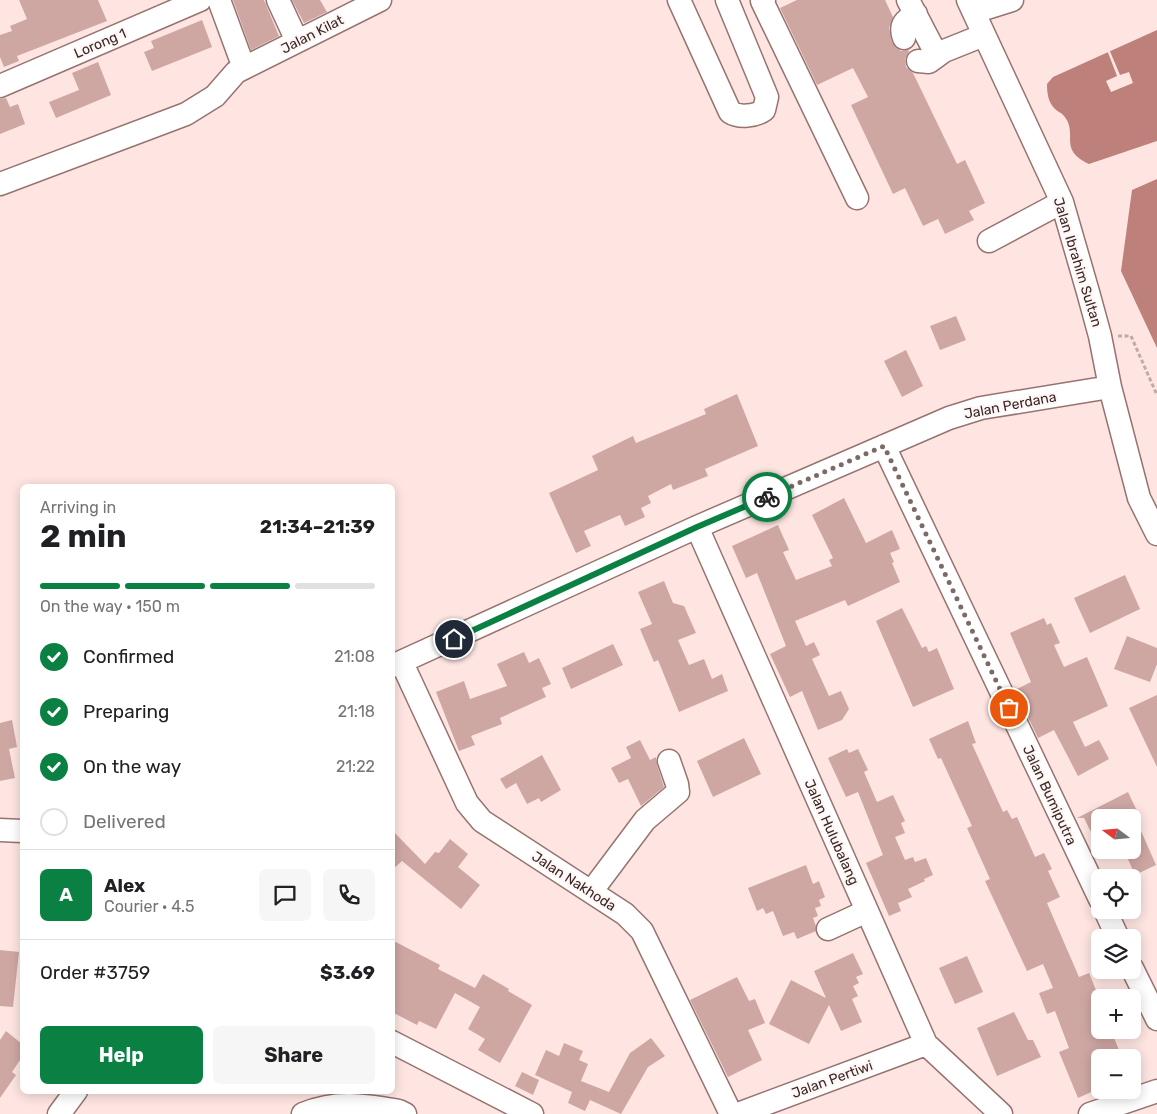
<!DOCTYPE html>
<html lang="en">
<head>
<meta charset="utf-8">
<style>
  :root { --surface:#fff; --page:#f6f6f6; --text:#202124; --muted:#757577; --line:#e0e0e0; --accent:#0b8043 }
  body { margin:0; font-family:Rubik,sans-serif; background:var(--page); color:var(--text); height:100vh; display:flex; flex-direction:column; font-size:19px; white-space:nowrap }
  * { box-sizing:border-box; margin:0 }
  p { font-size:16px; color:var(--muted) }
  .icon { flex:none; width:28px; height:28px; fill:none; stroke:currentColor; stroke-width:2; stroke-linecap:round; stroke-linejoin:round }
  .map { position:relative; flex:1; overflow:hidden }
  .sheet { position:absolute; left:20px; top:484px; width:375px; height:610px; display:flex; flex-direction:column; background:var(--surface); border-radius:8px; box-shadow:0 2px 12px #0003 }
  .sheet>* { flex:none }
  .needle { width:32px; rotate:286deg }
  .tools { position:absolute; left:1091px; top:809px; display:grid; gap:10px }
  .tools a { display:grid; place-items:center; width:50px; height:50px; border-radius:8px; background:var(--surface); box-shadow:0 2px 12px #0003; font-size:25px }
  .pin { position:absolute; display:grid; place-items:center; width:42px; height:42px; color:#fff; margin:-21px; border:2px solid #fff; border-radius:50%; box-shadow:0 1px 5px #0007 }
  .courier { position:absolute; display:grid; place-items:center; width:50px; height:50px; margin:-25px; border:4px solid #0b8043; border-radius:50%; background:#fff; color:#222; box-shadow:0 1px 6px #0007 }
  .overview em { font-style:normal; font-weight:700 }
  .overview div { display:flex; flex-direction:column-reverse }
  .overview { display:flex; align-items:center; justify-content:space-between; height:85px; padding:0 20px }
  h1 { font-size:32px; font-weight:700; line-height:38px }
  .bar { display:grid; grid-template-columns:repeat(4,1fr); gap:8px 5px; align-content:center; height:60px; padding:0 20px }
  .bar i { height:6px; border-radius:4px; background:var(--line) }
  .bar .current { background:var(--accent) }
  .bar p { grid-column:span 4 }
  .line { display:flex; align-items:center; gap:12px; padding:0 20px; border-top:1px solid var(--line) }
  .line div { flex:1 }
  .round { display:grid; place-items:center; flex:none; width:52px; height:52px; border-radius:8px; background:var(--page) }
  ol { padding:0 20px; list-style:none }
  li { display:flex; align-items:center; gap:15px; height:55px }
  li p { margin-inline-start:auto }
  li .icon { padding:5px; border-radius:50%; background:var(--accent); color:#fff; stroke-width:4 }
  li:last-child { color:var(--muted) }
  li i { width:28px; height:28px; border:2px solid var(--line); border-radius:50% }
  .primary-button { display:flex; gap:10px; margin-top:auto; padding:10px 20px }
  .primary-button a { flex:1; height:58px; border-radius:8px; background:var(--accent); color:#fff; font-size:20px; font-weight:700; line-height:58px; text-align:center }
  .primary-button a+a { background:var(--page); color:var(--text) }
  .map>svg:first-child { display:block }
  .water { fill:#bd807a }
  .pier { fill:#fee5e2 }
  .building { fill:#cea7a3 }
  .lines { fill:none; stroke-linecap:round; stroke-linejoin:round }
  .minor-casing { stroke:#977370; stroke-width:25 }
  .path { stroke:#c1aba8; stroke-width:3; stroke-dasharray:4 2.5; stroke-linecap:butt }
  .minor { stroke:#fff; stroke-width:22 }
  .done { stroke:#7d6a68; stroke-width:5; stroke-dasharray:0 9 }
  .route { stroke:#0b8043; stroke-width:6 }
  .labels { text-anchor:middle; stroke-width:4.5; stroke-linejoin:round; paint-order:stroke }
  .street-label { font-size:14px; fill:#382827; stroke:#fff6f5 }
</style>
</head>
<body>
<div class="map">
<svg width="1157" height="1114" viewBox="0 0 1157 1114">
  <rect width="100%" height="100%" fill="#fee5e2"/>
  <!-- water -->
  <path class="water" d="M 1157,30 L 1157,141 L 1089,164 C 1057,149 1079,134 1064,116 C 1062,113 1058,112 1055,109 C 1048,102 1047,93 1047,84 L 1053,77 Z
    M 1157,179 L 1157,348 L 1121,271 L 1132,190 Z"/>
  <!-- pier -->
  <path class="pier" d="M 1109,49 L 1120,75 L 1129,72 L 1133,83 L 1111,92 L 1106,81 L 1117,76 L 1107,50 Z"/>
  <!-- building -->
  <path class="building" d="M 19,0 L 98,0 L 107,21 L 17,56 L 19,61 L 4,67 L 0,57 L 0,35 L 12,31 L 10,26 L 27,19 Z
    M 233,0 L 264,0 L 279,36 L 251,50 Z
    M 292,0 L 320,0 L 327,12 L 304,23 Z
    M 797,0 L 885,0 L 893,17 L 889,28 L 892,42 L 895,47 L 901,51 L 908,50 L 909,52 L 905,59 L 906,67 L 913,73 L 957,164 L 965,160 L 985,203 L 969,211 L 974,220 L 945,234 L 938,219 L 923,226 L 905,188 L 893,194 L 851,105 L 868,97 L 853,68 L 817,85 L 780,8 Z
    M 202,20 L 212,47 L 152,71 L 144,52 L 154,48 L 151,41 Z
    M 98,62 L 111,95 L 56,118 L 49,102 L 79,90 L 72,73 Z
    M 6,98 L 10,107 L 18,104 L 25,124 L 0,134 L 0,99 Z
    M 956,316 L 966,340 L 940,350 L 930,326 Z
    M 906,350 L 923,386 L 902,397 L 884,361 Z
    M 737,394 L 758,446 L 705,469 L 708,476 L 673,490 L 671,484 L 648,496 L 651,503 L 641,508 L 645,517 L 625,526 L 620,515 L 584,531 L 591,546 L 576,553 L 549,493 L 598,470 L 592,456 L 633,436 L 636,443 L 706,414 L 704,409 Z
    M 844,498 L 866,543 L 892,530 L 900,549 L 890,553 L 894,562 L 892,563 L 900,582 L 848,606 L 845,600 L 795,621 L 806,646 L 814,642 L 820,655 L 812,659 L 829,696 L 841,691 L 849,709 L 842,720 L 818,730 L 802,691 L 790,697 L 770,654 L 786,646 L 757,573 L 746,578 L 732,546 L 778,525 L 789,550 L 783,552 L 796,580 L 832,566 L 829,560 L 833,558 L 812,515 Z
    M 1125,575 L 1140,609 L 1090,633 L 1074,598 Z
    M 664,581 L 673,603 L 684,606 L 696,633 L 678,640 L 689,665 L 704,659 L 712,679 L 722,674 L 728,691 L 679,712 L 658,660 L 654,662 L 640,629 L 652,624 L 638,592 Z
    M 902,608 L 922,648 L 926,646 L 929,652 L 937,648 L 954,689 L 913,707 L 876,621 Z
    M 1044,618 L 1047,625 L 1051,623 L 1060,643 L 1054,645 L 1064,667 L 1087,657 L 1108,706 L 1073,722 L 1085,747 L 1099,740 L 1109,759 L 1078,776 L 1054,730 L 1038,738 L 1015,690 L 1031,682 L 1010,633 Z
    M 1127,636 L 1157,648 L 1157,664 L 1150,682 L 1114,669 Z
    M 613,644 L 623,665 L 571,689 L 562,668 Z
    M 524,652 L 529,663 L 539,658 L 551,684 L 542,688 L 546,697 L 500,718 L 502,724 L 471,736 L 475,745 L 459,751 L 436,692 L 464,681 L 470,699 L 507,686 L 497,664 Z
    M 1157,695 L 1157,767 L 1129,708 Z
    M 12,720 L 17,747 L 9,749 L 15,778 L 0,781 L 0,723 Z
    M 968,721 L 976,743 L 972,744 L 1003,812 L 1007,810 L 1012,819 L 1017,817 L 1035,857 L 1044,853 L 1052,869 L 1048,871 L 1060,897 L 1047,903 L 1079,977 L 1089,973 L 1100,1000 L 1100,1035 L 1111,1030 L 1122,1058 L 1100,1058 L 1100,1081 L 1095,1083 L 1098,1089 L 1078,1098 L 1059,1052 L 1069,1048 L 1055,1011 L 1047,1014 L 1039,993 L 1053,988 L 1043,964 L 1027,971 L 985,881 L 990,879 L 967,828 L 972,826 L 941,758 L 938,759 L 929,739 Z
    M 744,738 L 761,774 L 713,797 L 697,761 Z
    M 640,740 L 650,760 L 656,757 L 657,765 L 664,787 L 641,806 L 628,779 L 619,783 L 611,768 L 631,758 L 626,747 Z
    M 847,749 L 849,753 L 858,749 L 868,770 L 864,772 L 877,802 L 893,795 L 905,821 L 901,823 L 905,833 L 895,837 L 905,860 L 913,857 L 915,862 L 926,858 L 933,875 L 924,879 L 925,881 L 908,889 L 912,897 L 898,903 L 901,911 L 889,916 L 866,863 L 883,855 L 858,792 L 846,797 L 828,758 Z
    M 542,755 L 561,790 L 541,802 L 539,798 L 527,804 L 516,783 L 506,789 L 500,779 Z
    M 1128,792 L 1138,813 L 1134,815 L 1156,865 L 1135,875 L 1124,850 L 1132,850 L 1132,816 L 1130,818 L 1100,818 L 1100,850 L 1084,818 L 1077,818 Z
    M 392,830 L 425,864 L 435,852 L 439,853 L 450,839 L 468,854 L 458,867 L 480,885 L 461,909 L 402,861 L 392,870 Z
    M 806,865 L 813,884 L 819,881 L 825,897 L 819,900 L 821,906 L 815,908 L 818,916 L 813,918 L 816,926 L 816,931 L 797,939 L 794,932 L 783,936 L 773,911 L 766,914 L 763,908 L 757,911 L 748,888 Z
    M 392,940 L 440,965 L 438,969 L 475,988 L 483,974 L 509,989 L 508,991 L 532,1005 L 500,1063 L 478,1050 L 485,1039 L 468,1029 L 480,1007 L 455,993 L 436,1029 L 419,1021 L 417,1025 L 392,1012 Z
    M 0,950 L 19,952 L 13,1007 L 0,1006 Z
    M 853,953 L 863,974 L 856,977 L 859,983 L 853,986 L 858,996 L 852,999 L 862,1022 L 841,1031 L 829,1005 L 809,1044 L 769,1024 L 791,980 L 826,998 L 814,971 Z
    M 967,956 L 983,992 L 955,1004 L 939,968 Z
    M 737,977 L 749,1001 L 755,999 L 765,1023 L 748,1030 L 762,1060 L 728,1077 L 690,1000 Z
    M 1014,1012 L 1028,1040 L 1033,1040 L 1041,1057 L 997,1076 L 977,1028 Z
    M 6,1031 L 22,1044 L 22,1057 L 12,1072 L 16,1075 L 0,1098 L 0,1040 Z
    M 651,1038 L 665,1056 L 648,1067 L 621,1114 L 590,1100 L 585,1111 L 568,1103 L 572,1092 L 535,1075 L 546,1050 L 559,1056 L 564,1043 L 583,1051 L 579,1060 L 588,1064 L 581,1081 L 609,1092 L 630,1053 Z
    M 522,1072 L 539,1080 L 533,1095 L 515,1086 Z"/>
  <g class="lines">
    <defs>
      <path id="minor" d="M 219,0 L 244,68
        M 278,0 L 297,41
        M 679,0 L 730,112 C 739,118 756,116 764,110 L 767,97 L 727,0
        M 764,0 L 762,1 L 857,198
        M 908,0 L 933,48 L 938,51 L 944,51
        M 968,0 L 1062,202 L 1088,292 L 1100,336 L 1110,387 L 1139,498 L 1157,534
        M 974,12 L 1012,0
        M 904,38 C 899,25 905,20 916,14
        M 918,61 L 929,62 L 944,51 L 984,35
        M 0,86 L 200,0
        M 0,184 L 186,114 L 215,96 L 236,72 L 380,0
        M 989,241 L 1062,202
        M 884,446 L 1100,899
        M 697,527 L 926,1044 L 1001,1114
        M 402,663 L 467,803 L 482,821 L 625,914 L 642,931 L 731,1114
        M 392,666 L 697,527 L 949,418 L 981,408 L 1110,387
        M 0,830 L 22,831
        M 591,892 L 645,820 L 678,792 L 677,784 L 669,761
        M 1105,910 L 1118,938
        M 828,929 L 867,911
        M 1132,968 L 1157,1019
        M 392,1042 L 532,1114
        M 59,1114 L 76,1091
        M 303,1114 C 337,1100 364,1105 399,1111 L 405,1114
        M 738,1114 L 926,1044
        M 1090,1114 L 1157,1091"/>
    </defs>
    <!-- minor casing -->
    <use href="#minor" class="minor-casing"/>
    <!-- path -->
    <path class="path" d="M 1118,336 L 1131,336 L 1157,395"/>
    <!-- minor -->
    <use href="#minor" class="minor"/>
  </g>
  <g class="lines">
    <!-- done -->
    <path class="done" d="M 767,497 L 884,446 L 1009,708"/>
    <!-- route -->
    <path class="route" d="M 454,639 L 697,527 L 767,497"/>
  </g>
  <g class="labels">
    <!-- street labels -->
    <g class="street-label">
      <text transform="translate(312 34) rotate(-27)" y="5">Jalan Kilat</text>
      <text transform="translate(100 43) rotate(-23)" y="5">Lorong 1</text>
      <text transform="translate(1078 262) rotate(73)" y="5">Jalan Ibrahim Sultan</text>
      <text transform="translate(1010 405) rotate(-11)" y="5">Jalan Perdana</text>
      <text transform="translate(1050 795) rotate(65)" y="5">Jalan Bumiputra</text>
      <text transform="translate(832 832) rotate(66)" y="5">Jalan Hulubalang</text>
      <text transform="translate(574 881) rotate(33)" y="5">Jalan Nakhoda</text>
      <text transform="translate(832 1079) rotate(-20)" y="5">Jalan Pertiwi</text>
    </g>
  </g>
</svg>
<div class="tools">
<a><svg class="needle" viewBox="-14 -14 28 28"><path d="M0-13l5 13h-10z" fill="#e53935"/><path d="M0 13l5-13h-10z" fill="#757577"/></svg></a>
<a><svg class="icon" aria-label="locate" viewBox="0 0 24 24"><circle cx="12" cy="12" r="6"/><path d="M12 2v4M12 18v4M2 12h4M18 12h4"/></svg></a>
<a><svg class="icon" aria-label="layers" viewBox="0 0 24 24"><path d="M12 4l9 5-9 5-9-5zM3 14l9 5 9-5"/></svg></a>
<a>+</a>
<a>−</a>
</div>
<div class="pin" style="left:1009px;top:708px;background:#ea580c"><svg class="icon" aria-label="bag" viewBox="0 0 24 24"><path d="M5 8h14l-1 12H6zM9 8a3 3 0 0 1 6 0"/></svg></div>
<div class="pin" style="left:454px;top:639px;background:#1f2937"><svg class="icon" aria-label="home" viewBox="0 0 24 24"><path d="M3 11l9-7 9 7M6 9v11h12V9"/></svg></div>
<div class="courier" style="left:767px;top:497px"><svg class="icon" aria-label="bike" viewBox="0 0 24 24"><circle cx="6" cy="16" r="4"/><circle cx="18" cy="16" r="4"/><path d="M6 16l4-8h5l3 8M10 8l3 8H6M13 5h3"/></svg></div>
<section class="sheet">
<div class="overview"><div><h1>2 min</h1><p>Arriving in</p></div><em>21:34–21:39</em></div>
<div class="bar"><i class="current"></i><i class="current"></i><i class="current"></i><i></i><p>On the way · 150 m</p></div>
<ol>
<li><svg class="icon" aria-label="check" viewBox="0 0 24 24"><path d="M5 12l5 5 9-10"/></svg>Confirmed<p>21:08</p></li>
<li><svg class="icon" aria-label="check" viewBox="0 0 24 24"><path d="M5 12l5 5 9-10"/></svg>Preparing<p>21:18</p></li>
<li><svg class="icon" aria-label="check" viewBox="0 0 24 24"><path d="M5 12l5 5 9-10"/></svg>On the way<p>21:22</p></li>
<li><i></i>Delivered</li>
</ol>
<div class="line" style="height:90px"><b class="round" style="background:var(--accent);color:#fff">A</b><div><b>Alex</b><p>Courier · 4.5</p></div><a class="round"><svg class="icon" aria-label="chat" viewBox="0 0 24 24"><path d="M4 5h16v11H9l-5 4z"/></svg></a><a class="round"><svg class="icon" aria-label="phone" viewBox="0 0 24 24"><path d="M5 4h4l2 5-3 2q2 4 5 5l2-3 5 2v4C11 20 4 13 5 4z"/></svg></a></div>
<div class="line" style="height:65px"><div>Order #3759</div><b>$3.69</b></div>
<div class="primary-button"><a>Help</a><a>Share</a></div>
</section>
</div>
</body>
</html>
